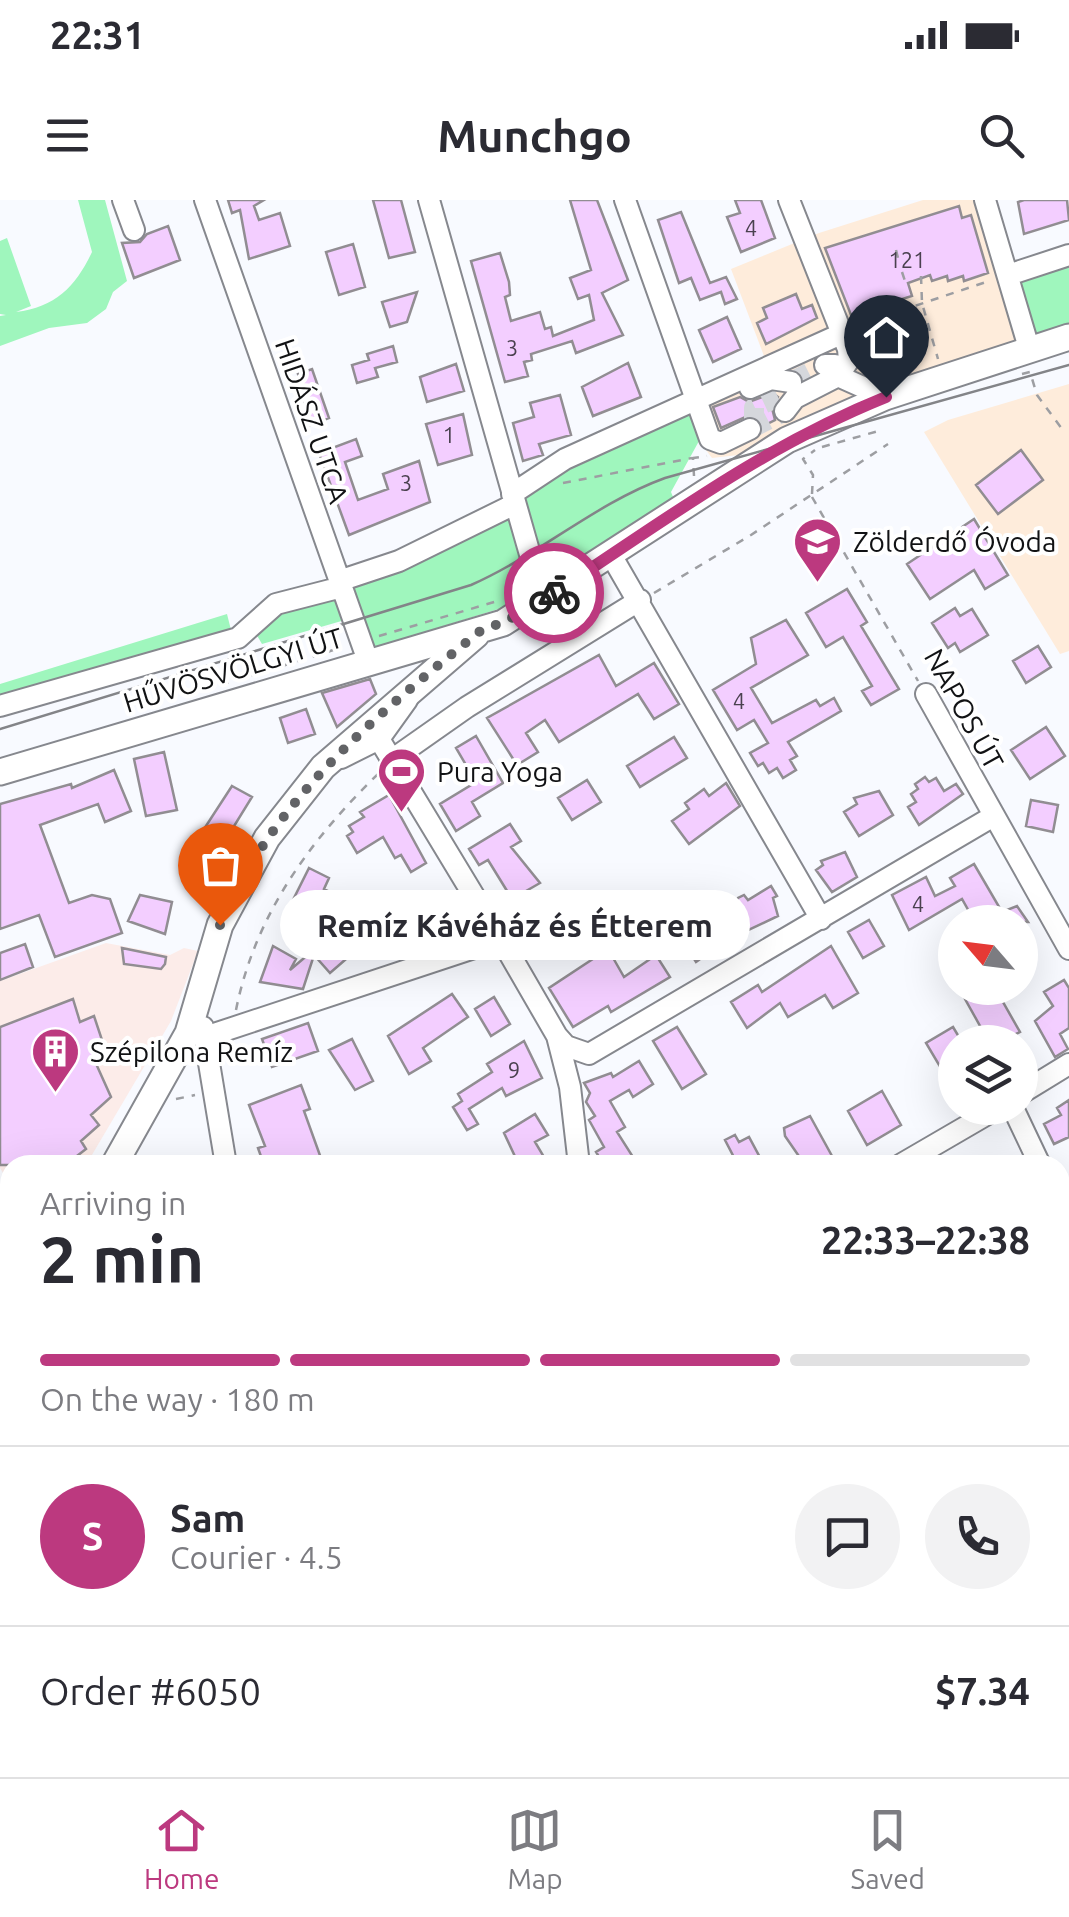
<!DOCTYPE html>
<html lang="en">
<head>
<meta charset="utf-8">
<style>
  :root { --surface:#fff; --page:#f2f2f3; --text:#2b2b33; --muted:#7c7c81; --line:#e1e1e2; --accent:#bc397f }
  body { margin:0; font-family:Ubuntu,sans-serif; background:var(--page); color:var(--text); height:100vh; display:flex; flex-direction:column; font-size:38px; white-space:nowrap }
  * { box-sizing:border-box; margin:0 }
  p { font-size:32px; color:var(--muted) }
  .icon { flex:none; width:55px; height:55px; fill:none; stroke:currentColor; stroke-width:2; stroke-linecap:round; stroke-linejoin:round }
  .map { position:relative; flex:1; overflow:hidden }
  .side { position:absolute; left:0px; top:955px; width:1070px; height:622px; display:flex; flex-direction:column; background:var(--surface); border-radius:30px 30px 0 0; box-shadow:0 10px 40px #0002 }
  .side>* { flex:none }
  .needle { width:65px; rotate:298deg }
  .tools { position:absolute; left:938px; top:705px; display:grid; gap:20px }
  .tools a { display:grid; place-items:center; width:100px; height:100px; border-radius:50%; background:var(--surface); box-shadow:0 10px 40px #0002; font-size:50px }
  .pin { position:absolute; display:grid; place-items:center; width:85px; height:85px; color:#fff; margin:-102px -42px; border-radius:50% 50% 50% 0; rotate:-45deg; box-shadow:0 0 10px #0007 }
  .pin .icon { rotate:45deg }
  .courier { position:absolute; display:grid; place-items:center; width:100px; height:100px; margin:-50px; border:8px solid #bc397f; border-radius:50%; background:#fff; color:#222; box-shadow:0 2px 12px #0007 }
  .bubble { position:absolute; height:70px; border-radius:35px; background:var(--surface); box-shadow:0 10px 40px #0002; font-size:32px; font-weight:600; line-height:70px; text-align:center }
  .head em { font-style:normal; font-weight:600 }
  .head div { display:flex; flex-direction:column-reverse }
  .head { display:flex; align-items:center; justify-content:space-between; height:170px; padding:0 40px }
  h1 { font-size:65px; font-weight:600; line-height:75px }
  .bar { display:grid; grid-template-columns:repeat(4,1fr); gap:15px 10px; align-content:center; height:120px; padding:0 40px }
  .bar i { height:12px; border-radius:8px; background:var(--line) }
  .bar .active { background:var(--accent) }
  .bar p { grid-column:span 4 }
  .line { display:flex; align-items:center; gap:25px; padding:0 40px; border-top:2px solid var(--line) }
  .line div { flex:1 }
  .round { display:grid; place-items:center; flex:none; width:105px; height:105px; border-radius:52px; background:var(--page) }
  .status { display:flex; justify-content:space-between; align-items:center; height:70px; padding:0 50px; background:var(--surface); direction:ltr }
  .status svg { height:28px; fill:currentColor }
  header { display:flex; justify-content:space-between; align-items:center; height:130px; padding:0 40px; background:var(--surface); font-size:45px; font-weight:600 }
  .menu { display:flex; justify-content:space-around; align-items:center; height:140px; border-top:2px solid var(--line); background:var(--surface); font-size:28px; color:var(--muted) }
  .menu a { display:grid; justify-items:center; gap:5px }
  .menu .active { color:var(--accent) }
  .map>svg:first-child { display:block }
  .commercial { fill:#feecdb }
  .industrial { fill:#fcece9 }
  .green { fill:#9ff6bd }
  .building { fill:#f3ceff; stroke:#918d92; stroke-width:2.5 }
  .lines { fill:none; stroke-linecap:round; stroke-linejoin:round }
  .minor-tunnel { stroke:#d5d7dc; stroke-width:20; stroke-dasharray:20 10; stroke-linecap:butt }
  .minor-casing { stroke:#86888e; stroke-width:24 }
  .major-casing { stroke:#86888e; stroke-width:29 }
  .path { stroke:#9d9ea2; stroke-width:2.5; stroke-dasharray:8 8; stroke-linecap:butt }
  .minor { stroke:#fff; stroke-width:20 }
  .major { stroke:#fff; stroke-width:25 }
  .tram { stroke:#838488; stroke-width:2.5 }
  .done { stroke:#626366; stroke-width:10; stroke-dasharray:0 18 }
  .route { stroke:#bc397f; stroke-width:12 }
  .labels { text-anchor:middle; stroke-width:8; stroke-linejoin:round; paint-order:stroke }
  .number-label { font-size:22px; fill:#4a414f }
  .street-label { font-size:28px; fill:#111214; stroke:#fff }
  .poi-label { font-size:28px; fill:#111214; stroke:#fff; text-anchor:start }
</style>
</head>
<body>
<div class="status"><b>22:31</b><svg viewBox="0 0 49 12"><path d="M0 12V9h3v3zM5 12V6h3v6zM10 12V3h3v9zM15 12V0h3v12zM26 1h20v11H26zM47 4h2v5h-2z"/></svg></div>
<header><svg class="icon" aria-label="menu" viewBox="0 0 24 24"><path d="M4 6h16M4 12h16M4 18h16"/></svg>Munchgo<svg class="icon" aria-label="search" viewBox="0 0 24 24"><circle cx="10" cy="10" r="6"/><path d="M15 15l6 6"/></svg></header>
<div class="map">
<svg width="1069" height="1577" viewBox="0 0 1069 1577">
  <rect width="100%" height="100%" fill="#f8faff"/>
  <!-- commercial -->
  <path class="commercial" d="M 923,0 L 982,0 L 1026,144 L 888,188 L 738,255 L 712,258 L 699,241 L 684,193 L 764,156 L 731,69 L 819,33 Z
    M 1069,184 L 1069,451 L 1060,454 L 924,232 L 948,220 Z"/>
  <!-- industrial -->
  <path class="industrial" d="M 106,743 L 170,755 L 184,748 L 198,751 L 171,821 L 86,965 L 10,965 L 10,985 L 0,968 L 0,781 Z"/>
  <!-- green -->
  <path class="green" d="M 78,0 L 105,0 L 127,81 L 113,92 L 106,109 L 87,123 L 49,128 L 0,146 L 0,116 L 6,115 L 0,114 L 0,41 L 7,38 L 31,106 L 16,112 C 56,107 76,86 92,52 Z
    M 1069,57 L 1069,126 L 1033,136 L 1014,75 Z
    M 689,213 L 699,241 L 671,292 L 673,297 L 505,407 L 376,447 L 372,444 L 353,387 L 547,276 Z
    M 334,390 L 345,420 L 262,444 L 252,427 L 276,407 Z
    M 227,414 L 231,430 L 0,497 L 0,484 Z"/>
  <!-- building -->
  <path class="building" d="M 228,0 L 264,0 L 254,6 L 259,20 L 280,13 L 290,46 L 249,59 L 240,10 L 232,13 Z
    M 373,0 L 401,0 L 415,52 L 389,58 Z
    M 570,0 L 597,0 L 628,80 L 602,93 L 623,135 L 576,153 L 572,141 L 531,154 L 532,160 L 524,162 L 528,176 L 505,182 L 471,61 L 500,53 L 509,82 L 510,95 L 505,97 L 511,121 L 540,112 L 545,129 L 551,127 L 553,136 L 594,120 L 589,95 L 578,99 L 570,78 L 591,70 Z
    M 735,0 L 761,0 L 775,38 L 741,52 L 727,17 L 740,13 Z
    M 1024,0 L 1067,0 L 1069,20 L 1024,34 L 1018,2 Z
    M 959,6 L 962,18 L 971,15 L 988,73 L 964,81 L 963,76 L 948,81 L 947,76 L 932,81 L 930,75 L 908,83 L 912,96 L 851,115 L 825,48 Z
    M 681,12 L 710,83 L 726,77 L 737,99 L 725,104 L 721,92 L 700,100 L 691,78 L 679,83 L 658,20 Z
    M 168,26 L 180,60 L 134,78 L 122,43 L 140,42 L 147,34 Z
    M 353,44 L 365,87 L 339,95 L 326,52 Z
    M 417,92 L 407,122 L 390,127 L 382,102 Z
    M 796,94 L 802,109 L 812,105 L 817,118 L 766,144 L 757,123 L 767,118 L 763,108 Z
    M 727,117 L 741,149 L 713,162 L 699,130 Z
    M 393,146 L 397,162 L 375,168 L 378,177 L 357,183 L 352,165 L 369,160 L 367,154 Z
    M 628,163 L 641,197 L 593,216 L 582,187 Z
    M 456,164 L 464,191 L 427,202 L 420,177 Z
    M 312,169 L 329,218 L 310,225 L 298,174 Z
    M 773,193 L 778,197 L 772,208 L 775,220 L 763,226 L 750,215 L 721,228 L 713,207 L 740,197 L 749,202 Z
    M 560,195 L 571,235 L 539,244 L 543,255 L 523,261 L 513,223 L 534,217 L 530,203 Z
    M 463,214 L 472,255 L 438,265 L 426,224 Z
    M 356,239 L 362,256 L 345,262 L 358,300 L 388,289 L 383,274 L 419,261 L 430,302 L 349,335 L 319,253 Z
    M 1021,250 L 1043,280 L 998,314 L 976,285 Z
    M 974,319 L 1008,375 L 985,389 L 974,370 L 930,399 L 907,364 Z
    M 847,389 L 867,422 L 861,426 L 899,489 L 871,505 L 862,491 L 872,486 L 843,437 L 826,447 L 806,413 Z
    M 955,408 L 960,416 L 972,409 L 988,435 L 960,452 L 955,443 L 948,448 L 932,423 Z
    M 786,420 L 808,455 L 751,488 L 772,523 L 816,500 L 820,506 L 834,498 L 841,511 L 788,542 L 797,556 L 790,560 L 796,570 L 783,578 L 777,568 L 769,573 L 763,563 L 758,566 L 750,553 L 768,543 L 754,520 L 737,530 L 713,490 L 756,464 L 751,438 Z
    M 1038,446 L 1051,467 L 1026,483 L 1013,461 Z
    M 599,455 L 616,486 L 654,463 L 679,504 L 654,519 L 638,494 L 559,542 L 545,520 L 526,533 L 538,552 L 517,565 L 487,518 Z
    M 370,479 L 376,494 L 337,527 L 322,493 Z
    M 306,509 L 315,534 L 288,543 L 280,518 Z
    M 1046,527 L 1065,556 L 1030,579 L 1011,550 Z
    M 476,536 L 503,583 L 472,602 L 480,616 L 456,631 L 440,604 L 476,582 L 456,548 Z
    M 674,537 L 687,558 L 640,587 L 627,566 Z
    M 164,552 L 177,610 L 146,616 L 134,559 Z
    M 114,570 L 131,611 L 105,622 L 98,604 L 40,625 L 69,703 L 92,695 L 110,699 L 122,733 L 55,757 L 39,715 L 0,729 L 0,604 L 71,584 L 72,588 Z
    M 925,577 L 929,582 L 936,578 L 944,591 L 956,584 L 963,594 L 919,625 L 908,607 L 916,602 L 911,594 L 918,589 L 915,584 Z
    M 587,580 L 601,602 L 572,620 L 558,598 Z
    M 726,583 L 740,606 L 689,644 L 672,621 L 689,609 L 685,603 L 704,589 L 709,596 Z
    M 232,586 L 252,597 L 223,644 L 202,632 Z
    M 879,591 L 893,615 L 859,636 L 844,612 L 857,604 L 854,598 Z
    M 389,595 L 426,663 L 411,672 L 401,655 L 395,658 L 383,637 L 357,653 L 347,636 L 353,632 L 349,626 L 364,617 L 360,612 Z
    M 1031,600 L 1058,605 L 1053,632 L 1026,626 Z
    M 510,624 L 521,641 L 511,647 L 540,683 L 512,699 L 488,660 L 479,665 L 469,649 Z
    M 845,652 L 857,677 L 832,692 L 816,670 L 823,665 L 821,661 Z
    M 974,664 L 1002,712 L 1017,706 L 1028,722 L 975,722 L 962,699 L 909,730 L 892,695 L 926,677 L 935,696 L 955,686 L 950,678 Z
    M 309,668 L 329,678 L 324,689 L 330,692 L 315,722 L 286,714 Z
    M 771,686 L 777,696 L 773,698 L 778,716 L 727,740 L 696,762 L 679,735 L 712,715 L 718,725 L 738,711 L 734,706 L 738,698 L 744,695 L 748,700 Z
    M 140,695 L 172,702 L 165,734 L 128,721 Z
    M 561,695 L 577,723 L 540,746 L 528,726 L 545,716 L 540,708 Z
    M 443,697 L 456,721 L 432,734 L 419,710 Z
    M 869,720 L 884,746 L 863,758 L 848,732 Z
    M 343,725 L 361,746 L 330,773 L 314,755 L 303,789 L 260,782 L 273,746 L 296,759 L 290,770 Z
    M 25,744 L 33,767 L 0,780 L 0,753 Z
    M 831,746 L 858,793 L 833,808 L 825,795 L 788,817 L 780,803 L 747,828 L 731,802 L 758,785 L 762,792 Z
    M 122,748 L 166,757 L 165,764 L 161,769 L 124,764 Z
    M 608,749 L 624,777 L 656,755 L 670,777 L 611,812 L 608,806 L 573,827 L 549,788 Z
    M 1064,780 L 1069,788 L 1069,828 L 1060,834 L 1068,849 L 1055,857 L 1035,821 L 1053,806 L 1044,792 Z
    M 985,788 L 995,788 L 1020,832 L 1000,842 L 989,842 L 965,799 Z
    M 452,794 L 468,817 L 423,848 L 431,861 L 409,874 L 388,836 Z
    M 494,797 L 510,824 L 491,836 L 475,809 Z
    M 73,799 L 80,822 L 94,816 L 106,852 L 93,857 L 111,897 L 91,915 L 99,925 L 81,941 L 86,949 L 77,956 L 91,965 L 0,965 L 0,827 Z
    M 308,823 L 318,851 L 272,867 L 262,839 Z
    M 677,827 L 706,874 L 682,889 L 653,841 Z
    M 953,827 L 962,842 L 955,842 L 955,869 L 945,875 L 926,843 Z
    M 352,839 L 373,881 L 355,890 L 329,850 Z
    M 524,841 L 542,878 L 506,896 L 502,888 L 469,909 L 478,924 L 467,930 L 453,907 L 462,901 L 458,894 L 492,872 L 487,864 Z
    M 639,861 L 653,884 L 633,897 L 629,890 L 610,901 L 625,927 L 617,932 L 633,957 L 620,965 L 604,965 L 596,952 L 604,947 L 589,920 L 595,916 L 586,902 L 590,893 L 584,883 L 611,873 L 613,877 Z
    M 301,885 L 310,909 L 304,911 L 322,961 L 310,965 L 264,965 L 258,948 L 265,946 L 249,905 Z
    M 882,891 L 901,925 L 867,945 L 848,911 Z
    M 1069,900 L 1069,937 L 1054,944 L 1044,924 L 1061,915 L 1057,908 Z
    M 535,914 L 548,935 L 535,942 L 544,957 L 531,965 L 519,965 L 504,933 Z
    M 810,916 L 832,956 L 817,965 L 805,965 L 785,936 L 784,928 Z
    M 735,935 L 739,942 L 749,937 L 764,965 L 738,965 L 725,940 Z"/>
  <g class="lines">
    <!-- minor-tunnel -->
    <path class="minor-tunnel" d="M 791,182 L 825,165
      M 754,227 L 754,208 L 778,197
      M 750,229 L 785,211"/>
    <defs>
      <path id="minor" d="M 123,0 L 134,30
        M 205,0 L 368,461
        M 429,0 L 543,400
        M 625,0 L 710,239 L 721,243 L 750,229
        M 789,0 L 848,149 L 849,160 L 838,176 L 835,165 L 825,165
        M 985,0 L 1029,148
        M 1008,75 L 1069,55
        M 750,188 L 771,179 L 791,182
        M 785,211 L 795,198 L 838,176 L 885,197
        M 512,294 L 565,259 L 841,134
        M 611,355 L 821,719
        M 339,381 L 399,361 L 515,304
        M 926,494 L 1069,749
        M 0,506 L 238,438 L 276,404 L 342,387
        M 379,539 L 474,696
        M 341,558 L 379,539 L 407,500
        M 393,559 L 467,507 L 640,400
        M 203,827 L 226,965
        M 557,836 L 570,887 L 579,965
        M 205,837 L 492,742 L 500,743 L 509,753 L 557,836 L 566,846 L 589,854
        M 589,854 L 992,617
        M 1020,894 L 1069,864
        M 1013,908 L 1040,965
        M 900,965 L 998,908
        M 1060,1005 L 1069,1024
        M 0,1040 L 10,1035
        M 0,1240 L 10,1225
        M 1060,1264 L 1069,1259
        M 1060,1346 L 1069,1336
        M 0,1532 L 10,1524
        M 268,1568 L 271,1577
        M 570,1568 L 579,1577
        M 517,1577 L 533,1568
        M 858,1577 L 866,1568"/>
      <path id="major" d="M 0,572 L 503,423 L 787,240 L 885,197 L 1069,137
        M 114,965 L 188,833 L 220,725 L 267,638 L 323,567 L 476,435
        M 0,1171 L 10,1155"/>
    </defs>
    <!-- minor casing -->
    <use href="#minor" class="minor-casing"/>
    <!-- major casing -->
    <use href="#major" class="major-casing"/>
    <!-- path -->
    <path class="path" d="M 896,50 L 899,62
      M 902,72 L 905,81
      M 921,76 L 922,103 L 938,159
      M 855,126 L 989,81
      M 1022,174 L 1030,172 L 1037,195 L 1065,233
      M 822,247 L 882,230
      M 694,276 L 693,258 L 707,256
      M 563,283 L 692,258
      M 812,294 L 813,275 L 803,259 L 815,250
      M 812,297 L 918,481
      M 654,393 L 751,335 L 888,244
      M 379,436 L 501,400
      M 221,485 L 343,447
      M 482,710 L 490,725
      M 236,810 C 255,715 310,640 379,573
      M 176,899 L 195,895
      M 0,1320 L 10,1320
      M 0,1472 L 10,1465
      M 473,1568 L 480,1577"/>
    <!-- minor -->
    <use href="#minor" class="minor"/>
    <!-- major -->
    <use href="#major" class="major"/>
    <!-- tram -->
    <path class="tram" d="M 0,529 L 471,385 C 539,355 596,303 665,278 L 1069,165"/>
  </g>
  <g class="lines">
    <!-- done -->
    <path class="done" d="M 220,725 C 273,598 379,513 484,428 L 503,423 L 554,393"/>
    <!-- route -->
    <path class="route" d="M 554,393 C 664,321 762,247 886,197"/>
  </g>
  <!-- icons -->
  <defs>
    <symbol id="school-pin" viewBox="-11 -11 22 30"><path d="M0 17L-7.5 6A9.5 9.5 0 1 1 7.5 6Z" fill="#bc397f" stroke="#fff"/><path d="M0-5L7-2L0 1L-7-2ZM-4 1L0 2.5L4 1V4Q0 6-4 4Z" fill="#fff"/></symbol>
    <symbol id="stadium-pin" viewBox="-11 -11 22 30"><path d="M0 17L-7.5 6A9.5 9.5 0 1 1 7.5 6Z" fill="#bc397f" stroke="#fff"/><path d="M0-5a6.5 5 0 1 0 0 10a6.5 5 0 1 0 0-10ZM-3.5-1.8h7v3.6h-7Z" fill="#fff"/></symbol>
    <symbol id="building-pin" viewBox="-11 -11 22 30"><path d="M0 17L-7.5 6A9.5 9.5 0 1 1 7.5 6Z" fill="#bc397f" stroke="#fff"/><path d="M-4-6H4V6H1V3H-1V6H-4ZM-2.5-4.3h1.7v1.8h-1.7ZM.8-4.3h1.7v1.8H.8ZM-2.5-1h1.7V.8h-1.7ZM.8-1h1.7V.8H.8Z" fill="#fff"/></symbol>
  </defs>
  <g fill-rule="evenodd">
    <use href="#school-pin" x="790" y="314" width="55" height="75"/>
    <use href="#stadium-pin" x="374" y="544" width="55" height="75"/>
    <use href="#building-pin" x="28" y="824" width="55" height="75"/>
  </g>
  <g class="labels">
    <!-- number labels -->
    <g class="number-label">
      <text x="751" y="36">4</text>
      <text x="907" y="68">121</text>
      <text x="512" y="156">3</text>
      <text x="449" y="243">1</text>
      <text x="406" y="291">3</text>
      <text x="739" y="509">4</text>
      <text x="918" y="712">4</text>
      <text x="514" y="878">9</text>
    </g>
    <!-- street labels -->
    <g class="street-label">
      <text transform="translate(312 221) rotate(71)" y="10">HIDÁSZ UTCA</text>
      <text transform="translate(233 470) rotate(-17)" y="10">HŰVÖSVÖLGYI ÚT</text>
      <text transform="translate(964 509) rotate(61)" y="10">NAPOS ÚT</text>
    </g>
    <!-- poi labels -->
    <g class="poi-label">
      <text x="853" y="352">Zölderdő Óvoda</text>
      <text x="437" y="582">Pura Yoga</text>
      <text x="90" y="862">Szépilona Remíz</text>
    </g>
  </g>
</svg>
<div class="tools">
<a><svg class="needle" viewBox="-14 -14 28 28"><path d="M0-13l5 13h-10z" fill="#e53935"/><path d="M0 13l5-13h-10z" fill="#7c7c81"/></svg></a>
<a><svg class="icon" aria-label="layers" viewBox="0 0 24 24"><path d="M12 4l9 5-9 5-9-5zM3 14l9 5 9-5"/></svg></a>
</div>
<div class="pin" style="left:220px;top:725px;background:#ea580c"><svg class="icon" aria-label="bag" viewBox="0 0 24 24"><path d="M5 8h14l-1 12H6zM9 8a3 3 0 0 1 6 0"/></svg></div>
<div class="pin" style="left:886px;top:197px;background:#1f2937"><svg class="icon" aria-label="home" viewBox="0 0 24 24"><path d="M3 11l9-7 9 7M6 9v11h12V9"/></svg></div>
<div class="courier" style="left:554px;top:393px"><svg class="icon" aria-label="bike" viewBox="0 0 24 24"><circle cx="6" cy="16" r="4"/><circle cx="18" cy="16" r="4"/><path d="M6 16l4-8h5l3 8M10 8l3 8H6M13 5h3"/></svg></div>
<div class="bubble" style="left:280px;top:690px;width:470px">Remíz Kávéház és Étterem</div>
<section class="side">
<div class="head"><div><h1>2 min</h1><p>Arriving in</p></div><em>22:33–22:38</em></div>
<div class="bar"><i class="active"></i><i class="active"></i><i class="active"></i><i></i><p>On the way · 180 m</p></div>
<div class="line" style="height:180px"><b class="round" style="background:var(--accent);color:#fff">S</b><div><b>Sam</b><p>Courier · 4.5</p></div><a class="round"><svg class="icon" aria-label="chat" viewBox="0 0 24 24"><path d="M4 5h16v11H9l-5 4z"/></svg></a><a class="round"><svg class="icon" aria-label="phone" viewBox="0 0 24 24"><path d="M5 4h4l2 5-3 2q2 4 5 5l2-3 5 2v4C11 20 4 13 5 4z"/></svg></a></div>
<div class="line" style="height:130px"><div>Order #6050</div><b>$7.34</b></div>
</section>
</div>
<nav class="menu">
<a class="active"><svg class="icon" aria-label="home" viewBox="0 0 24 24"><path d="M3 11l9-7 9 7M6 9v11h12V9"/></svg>Home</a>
<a><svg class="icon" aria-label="map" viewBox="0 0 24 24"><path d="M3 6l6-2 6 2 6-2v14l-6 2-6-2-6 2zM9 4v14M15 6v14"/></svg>Map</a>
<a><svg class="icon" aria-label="saved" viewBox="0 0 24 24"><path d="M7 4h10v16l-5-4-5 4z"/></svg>Saved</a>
</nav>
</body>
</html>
